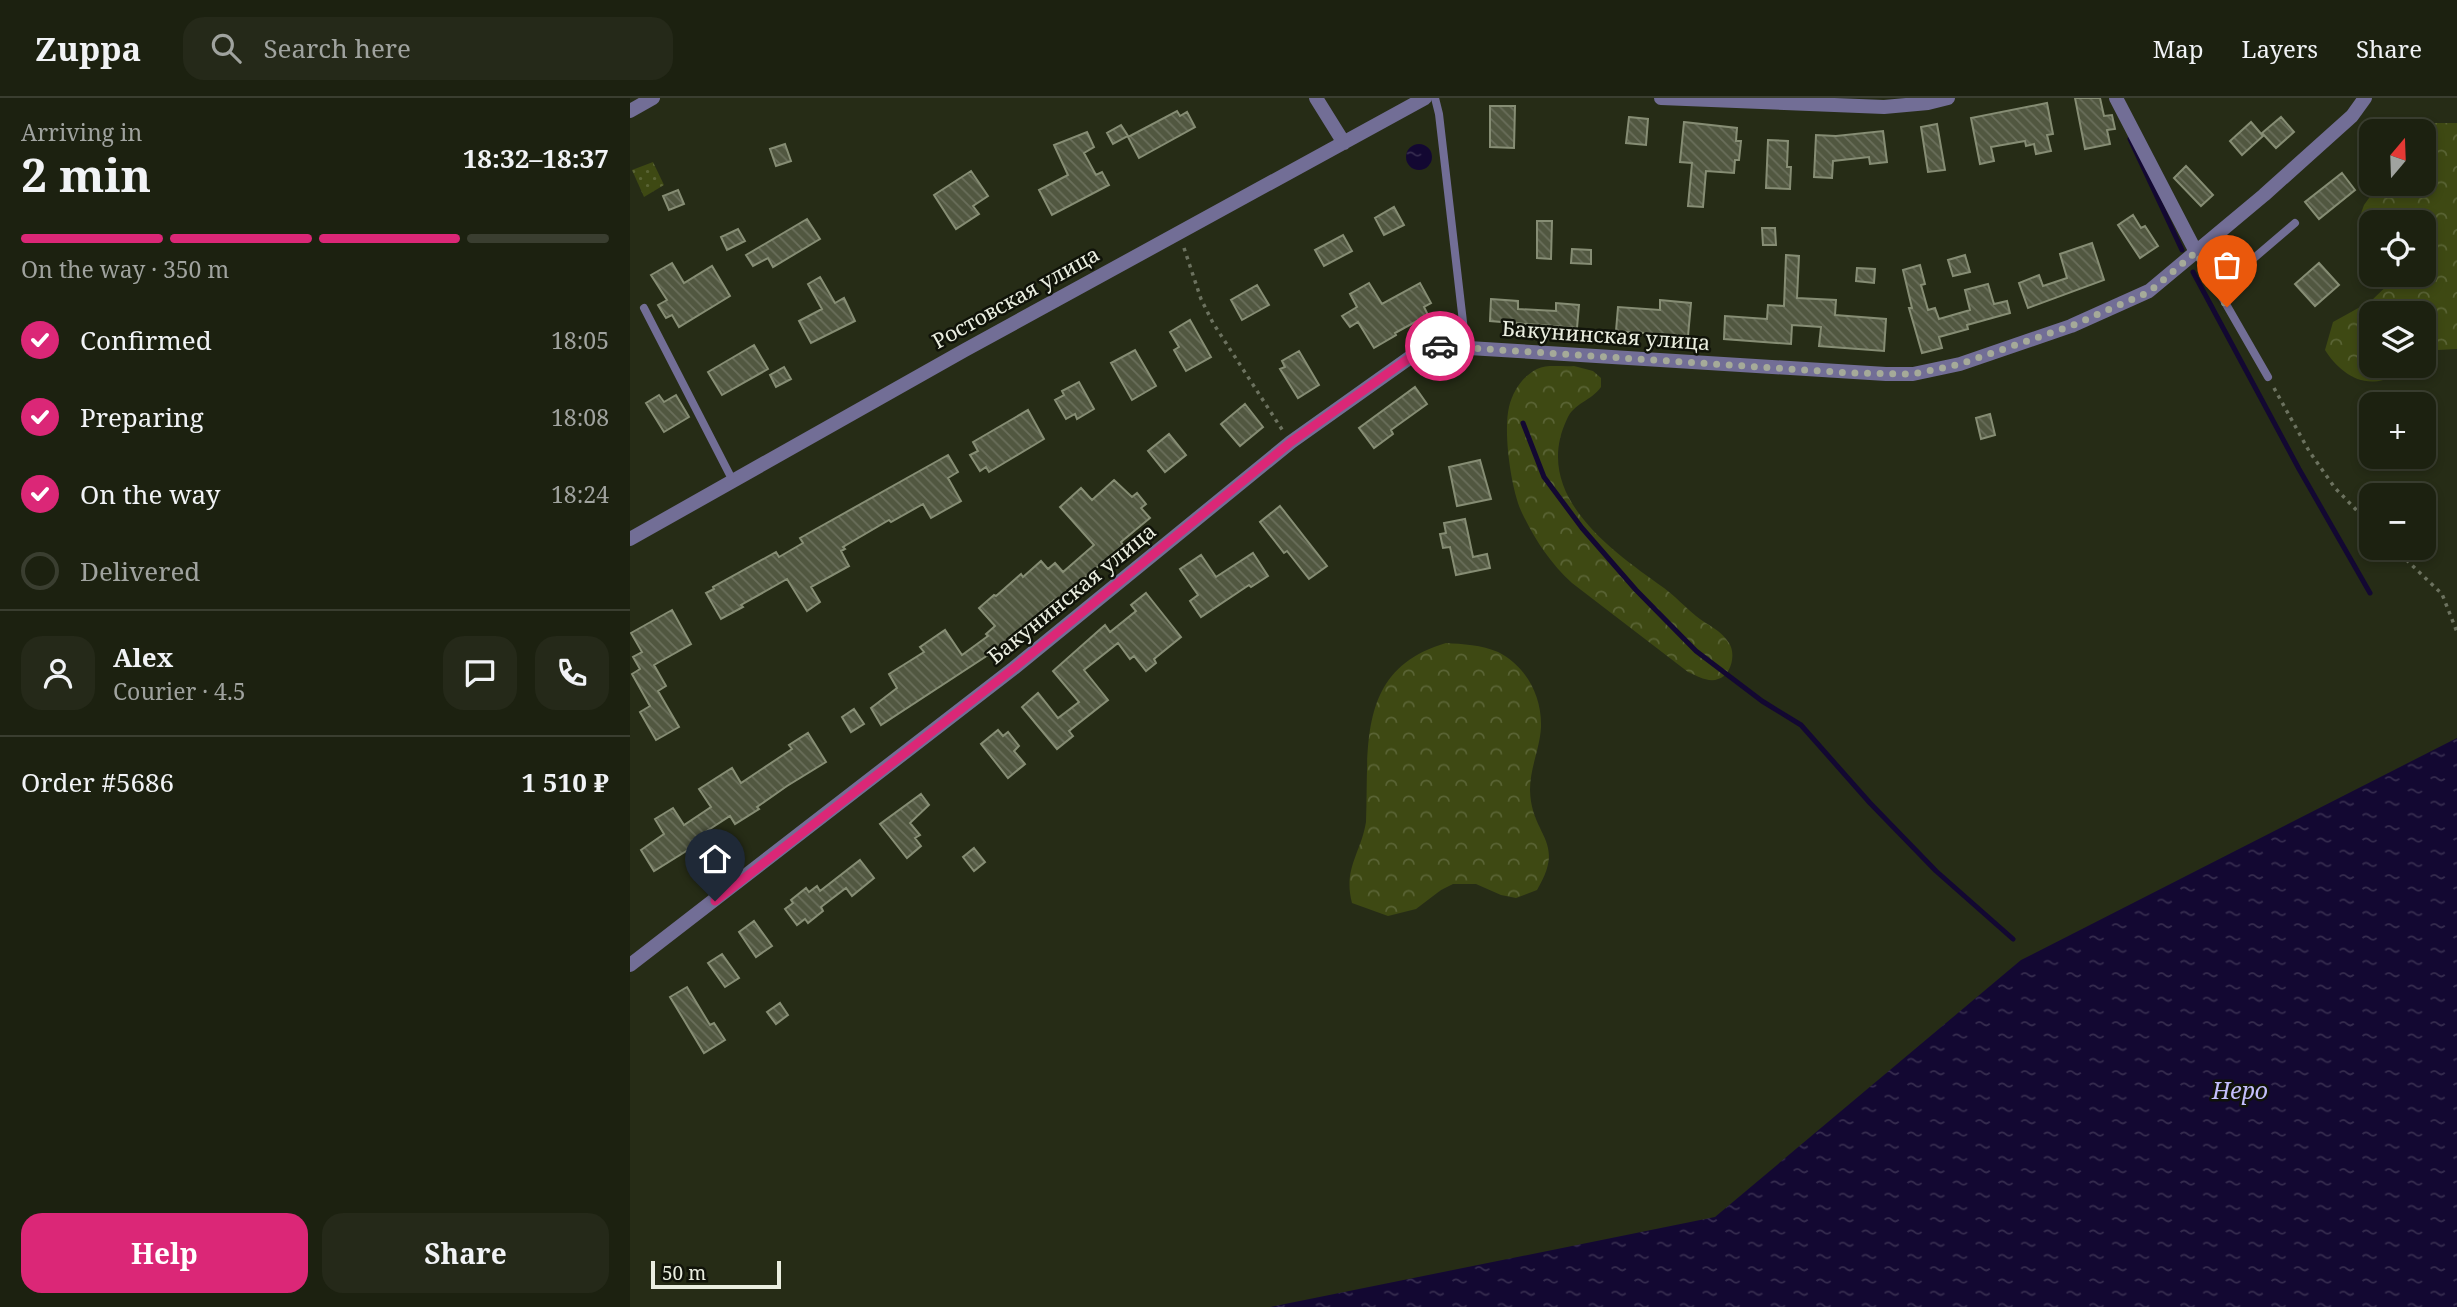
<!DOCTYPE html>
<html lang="en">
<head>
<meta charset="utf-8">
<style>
  :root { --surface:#1c2110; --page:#252919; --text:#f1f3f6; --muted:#a0a39f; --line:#3a3e30; --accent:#db2777 }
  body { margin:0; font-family:"Noto Serif",serif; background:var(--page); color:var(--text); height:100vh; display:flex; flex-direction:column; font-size:26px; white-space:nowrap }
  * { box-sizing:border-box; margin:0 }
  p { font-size:23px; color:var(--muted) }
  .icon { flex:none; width:38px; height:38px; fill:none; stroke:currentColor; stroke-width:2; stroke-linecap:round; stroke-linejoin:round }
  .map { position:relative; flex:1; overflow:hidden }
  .panel { display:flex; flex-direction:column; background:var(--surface); width:630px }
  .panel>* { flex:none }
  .needle { width:46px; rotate:19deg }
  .fabs { position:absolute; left:1729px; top:21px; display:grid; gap:14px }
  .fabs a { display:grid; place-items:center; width:77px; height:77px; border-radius:14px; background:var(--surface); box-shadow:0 4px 10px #0003,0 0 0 2px var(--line); font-size:35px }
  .scale { position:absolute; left:21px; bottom:18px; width:130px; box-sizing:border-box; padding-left:7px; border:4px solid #eaeee0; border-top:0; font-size:19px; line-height:24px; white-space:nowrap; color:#eaeee0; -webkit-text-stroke:5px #101309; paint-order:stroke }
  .pin { position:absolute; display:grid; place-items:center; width:60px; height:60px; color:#fff; margin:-72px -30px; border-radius:50% 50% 50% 0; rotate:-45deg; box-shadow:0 0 7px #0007 }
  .pin .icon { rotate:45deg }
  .courier { position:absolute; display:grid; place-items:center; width:70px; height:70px; margin:-35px; border:5px solid #db2777; border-radius:50%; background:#fff; color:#222; box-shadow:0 2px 9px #0007 }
  .overview em { font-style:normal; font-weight:700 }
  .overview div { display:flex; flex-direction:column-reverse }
  .overview { display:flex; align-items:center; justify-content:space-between; height:119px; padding:0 21px }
  h1 { font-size:46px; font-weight:700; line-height:52px }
  .bar { display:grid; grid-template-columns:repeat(4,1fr); gap:10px 7px; align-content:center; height:84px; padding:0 21px }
  .bar i { height:9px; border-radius:5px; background:var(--line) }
  .bar .selected { background:var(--accent) }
  .bar p { grid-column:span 4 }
  .line { display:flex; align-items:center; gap:18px; padding:0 21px; border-top:2px solid var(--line) }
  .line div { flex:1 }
  .round { display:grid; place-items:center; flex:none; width:74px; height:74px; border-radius:21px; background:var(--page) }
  ol { padding:0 21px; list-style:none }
  li { display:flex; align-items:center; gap:21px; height:77px }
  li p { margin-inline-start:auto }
  li .icon { padding:7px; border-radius:50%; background:var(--accent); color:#fff; stroke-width:4 }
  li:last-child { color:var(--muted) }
  li i { width:38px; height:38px; border:4px solid var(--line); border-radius:50% }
  .cta { display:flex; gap:14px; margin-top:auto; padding:14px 21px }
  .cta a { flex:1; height:80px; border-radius:21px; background:var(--accent); color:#fff; font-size:28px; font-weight:700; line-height:80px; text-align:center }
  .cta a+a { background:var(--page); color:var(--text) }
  header { display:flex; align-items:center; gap:42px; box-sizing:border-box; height:98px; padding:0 35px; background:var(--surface); border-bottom:2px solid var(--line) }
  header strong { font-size:33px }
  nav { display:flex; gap:38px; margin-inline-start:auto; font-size:24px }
  .search { width:490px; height:63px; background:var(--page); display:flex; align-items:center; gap:18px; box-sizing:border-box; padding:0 24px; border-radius:21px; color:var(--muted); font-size:26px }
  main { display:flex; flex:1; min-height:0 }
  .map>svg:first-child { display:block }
  .forest { fill:url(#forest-crowns) }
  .garden { fill:url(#garden-dots) }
  .water { fill:url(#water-ripples) }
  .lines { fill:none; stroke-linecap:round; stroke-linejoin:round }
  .stream { stroke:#130832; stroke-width:5 }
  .building { fill:url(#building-back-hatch); stroke:#868d74; stroke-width:2 }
  .path { stroke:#6c725f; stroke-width:3.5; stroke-dasharray:3.5 5; stroke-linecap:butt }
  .service { stroke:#726e96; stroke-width:8 }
  .minor { stroke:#726e96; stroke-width:14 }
  .done { stroke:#a5aa99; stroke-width:7; stroke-dasharray:0 12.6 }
  .route { stroke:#db2777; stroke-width:9 }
  .labels { text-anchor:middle; stroke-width:5; stroke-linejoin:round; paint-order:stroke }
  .street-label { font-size:21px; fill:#eaeee0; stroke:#101309 }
  .water-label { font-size:23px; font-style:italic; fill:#c4bffd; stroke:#101309 }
</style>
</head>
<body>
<header>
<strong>Zuppa</strong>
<div class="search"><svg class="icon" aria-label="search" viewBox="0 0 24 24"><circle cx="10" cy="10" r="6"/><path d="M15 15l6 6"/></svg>Search here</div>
<nav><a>Map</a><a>Layers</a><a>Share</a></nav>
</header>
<main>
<section class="panel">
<div class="overview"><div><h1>2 min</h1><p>Arriving in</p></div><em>18:32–18:37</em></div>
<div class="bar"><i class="selected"></i><i class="selected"></i><i class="selected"></i><i></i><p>On the way · 350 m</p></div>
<ol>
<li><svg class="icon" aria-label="check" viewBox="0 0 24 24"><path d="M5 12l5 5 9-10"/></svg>Confirmed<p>18:05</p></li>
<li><svg class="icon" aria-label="check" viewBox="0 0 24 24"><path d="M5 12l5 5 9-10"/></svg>Preparing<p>18:08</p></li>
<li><svg class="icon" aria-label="check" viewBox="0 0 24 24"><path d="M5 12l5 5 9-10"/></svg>On the way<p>18:24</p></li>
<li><i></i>Delivered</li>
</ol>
<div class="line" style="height:126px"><a class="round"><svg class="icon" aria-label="person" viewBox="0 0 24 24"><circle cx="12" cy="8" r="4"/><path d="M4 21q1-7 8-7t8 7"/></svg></a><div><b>Alex</b><p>Courier · 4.5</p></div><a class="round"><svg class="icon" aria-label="chat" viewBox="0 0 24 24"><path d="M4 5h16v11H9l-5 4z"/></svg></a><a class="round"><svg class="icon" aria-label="phone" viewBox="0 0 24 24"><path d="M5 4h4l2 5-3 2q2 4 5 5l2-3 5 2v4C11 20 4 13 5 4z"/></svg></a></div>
<div class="line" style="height:91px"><div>Order #5686</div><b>1 510 ₽</b></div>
<div class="cta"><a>Help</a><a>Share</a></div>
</section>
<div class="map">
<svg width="1827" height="1209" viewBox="0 0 1827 1209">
  <defs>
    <pattern id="forest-crowns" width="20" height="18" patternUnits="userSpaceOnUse" patternTransform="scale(1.75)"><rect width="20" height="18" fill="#3e4913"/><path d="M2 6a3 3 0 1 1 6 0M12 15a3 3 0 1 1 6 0" fill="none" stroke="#5a6435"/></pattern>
    <pattern id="garden-dots" width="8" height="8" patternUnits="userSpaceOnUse" patternTransform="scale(1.75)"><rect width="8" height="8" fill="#3e4913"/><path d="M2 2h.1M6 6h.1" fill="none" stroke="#5a6435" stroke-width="1.8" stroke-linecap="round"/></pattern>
    <pattern id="water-ripples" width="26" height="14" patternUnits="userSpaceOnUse" patternTransform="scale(1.75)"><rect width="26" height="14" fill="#130832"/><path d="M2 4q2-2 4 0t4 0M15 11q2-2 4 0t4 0" fill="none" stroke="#362c4f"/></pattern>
    <pattern id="building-back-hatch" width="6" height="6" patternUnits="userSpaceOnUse" patternTransform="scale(1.75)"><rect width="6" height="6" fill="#515740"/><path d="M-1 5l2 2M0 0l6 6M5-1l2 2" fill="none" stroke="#6a6f5b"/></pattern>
  </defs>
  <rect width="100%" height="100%" fill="#262c16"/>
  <!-- forest -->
  <path class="forest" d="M 1793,25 L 1827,25 L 1827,251 L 1808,252 L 1794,255 L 1794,215 L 1741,215 L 1741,268 L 1772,268 C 1767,272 1759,280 1753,282 C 1728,289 1707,271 1695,252 L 1703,224 L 1741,203 L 1768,177 L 1794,177 L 1794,124 L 1741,124 L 1741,138 L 1734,134 L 1729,121 L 1734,107 L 1749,86 L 1794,86 L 1794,33 L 1781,33 Z
    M 944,268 L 963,273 L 971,280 L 971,289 C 961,303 944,305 937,321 C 901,397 981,452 1034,490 C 1045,498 1055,509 1066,518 C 1077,527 1091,532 1099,545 C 1106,555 1102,577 1088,581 C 1079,585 1067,578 1058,574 L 942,485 C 920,465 905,442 892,415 C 881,392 873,334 879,309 C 883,293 892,279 907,271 C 917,266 932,269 944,268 Z
    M 816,545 C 832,546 852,547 868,554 C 896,568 912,598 911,629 C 910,650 900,670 900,692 C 901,739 937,742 907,792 L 886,800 L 871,797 L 846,786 L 823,786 L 811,792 L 786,811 L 758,818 L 722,805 C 713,771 731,755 736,724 C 739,649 726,571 816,545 Z"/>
  <!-- garden -->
  <path class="garden" d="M 23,64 L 34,87 L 14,99 L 2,72 Z"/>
  <!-- water -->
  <path class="water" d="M776 59a13 13 0 1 1 26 0a13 13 0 1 1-26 0Z
    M 1827,640 L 1827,1209 L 640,1209 L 1085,1119 L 1391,862 Z"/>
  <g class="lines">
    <!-- stream -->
    <path class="stream" d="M 1500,41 L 1552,152
      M 1563,174 L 1669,371 L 1740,495
      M 893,325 L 914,379 L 952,430 L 1006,492 L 1066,553 L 1132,603 L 1171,627 L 1240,705 L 1306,773 L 1383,841"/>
  </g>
  <!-- building -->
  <path class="building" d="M 1445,0 L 1470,0 L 1474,18 L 1482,17 L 1485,31 L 1477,32 L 1480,46 L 1455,51 Z
    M 1417,5 L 1423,36 L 1417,37 L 1421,53 L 1406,56 L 1404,46 L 1396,48 L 1395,43 L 1361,49 L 1364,63 L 1350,66 L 1341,20 Z
    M 860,8 L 885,8 L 884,50 L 860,49 Z
    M 547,13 L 550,18 L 557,14 L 565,29 L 509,60 L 498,39 Z
    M 999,19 L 1018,21 L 1016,47 L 996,45 Z
    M 1651,19 L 1664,34 L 1646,50 L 1632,35 Z
    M 1054,24 L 1107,30 L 1106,43 L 1111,43 L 1109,62 L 1105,62 L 1104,75 L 1076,73 L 1073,109 L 1058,108 L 1062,65 L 1050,64 Z
    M 1621,24 L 1633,38 L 1612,57 L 1600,43 Z
    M 1307,26 L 1315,72 L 1298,74 L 1291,29 Z
    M 491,27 L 498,38 L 483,46 L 477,35 Z
    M 1253,33 L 1257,64 L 1240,66 L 1239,59 L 1203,63 L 1202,80 L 1184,79 L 1186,37 L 1206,38 Z
    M 457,34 L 464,49 L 454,55 L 466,77 L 472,74 L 479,87 L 422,117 L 409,92 L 438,77 L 424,47 Z
    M 1138,42 L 1158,43 L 1157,69 L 1161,69 L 1160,91 L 1136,90 Z
    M 155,46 L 161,63 L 146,68 L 140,51 Z
    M 1556,68 L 1583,97 L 1571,108 L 1544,80 Z
    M 341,73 L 358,98 L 343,108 L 349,116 L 326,131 L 304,97 Z
    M 1712,75 L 1725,92 L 1689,121 L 1675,104 Z
    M 48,92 L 54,106 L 39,112 L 33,98 Z
    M 764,109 L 774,127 L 754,137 L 745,120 Z
    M 1503,117 L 1511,130 L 1515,128 L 1528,148 L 1510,160 L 1488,127 Z
    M 177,121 L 190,141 L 143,169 L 138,160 L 123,168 L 116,157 Z
    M 907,123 L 922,123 L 921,161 L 907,160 Z
    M 1132,130 L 1145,130 L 1146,147 L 1133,147 Z
    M 108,131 L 115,143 L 97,152 L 91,139 Z
    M 713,137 L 722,153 L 694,168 L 685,152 Z
    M 1462,145 L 1474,182 L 1398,210 L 1389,185 L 1409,177 L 1413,188 L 1437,180 L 1430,156 Z
    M 942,151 L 961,152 L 961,166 L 941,165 Z
    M 1156,157 L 1169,158 L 1167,200 L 1206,202 L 1205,217 L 1256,221 L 1254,253 L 1189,248 L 1191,229 L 1162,227 L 1161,246 L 1094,241 L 1095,218 L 1137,221 L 1138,207 L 1154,208 Z
    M 1335,157 L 1340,174 L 1323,178 L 1318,162 Z
    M 42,165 L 54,185 L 82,168 L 100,198 L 49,229 L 42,217 L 36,220 L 28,207 L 37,202 L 21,177 Z
    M 1689,165 L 1709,187 L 1685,208 L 1665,186 Z
    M 1290,167 L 1295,186 L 1291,187 L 1298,212 L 1305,210 L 1309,221 L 1340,212 L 1335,192 L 1358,186 L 1364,206 L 1377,203 L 1380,215 L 1337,227 L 1338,231 L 1309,239 L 1312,250 L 1292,255 L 1279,210 L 1282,210 L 1273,172 Z
    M 1227,170 L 1245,171 L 1244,185 L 1226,183 Z
    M 190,179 L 205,205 L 214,200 L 225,223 L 181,245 L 169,223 L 192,211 L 178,186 Z
    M 739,185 L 752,206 L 790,185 L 801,205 L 794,209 L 798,217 L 765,235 L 766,237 L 744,250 L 728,224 L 720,229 L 712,218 L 727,209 L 720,196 Z
    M 627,187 L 639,207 L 612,222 L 601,202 Z
    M 861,201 L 888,203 L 888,211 L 926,213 L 926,205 L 949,207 L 947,230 L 860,223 Z
    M 1030,202 L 1061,205 L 1058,238 L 986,233 L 988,209 L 1030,212 Z
    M 560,222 L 581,259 L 556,273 L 544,252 L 549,249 L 540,234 Z
    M 124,247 L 138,271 L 92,297 L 78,274 Z
    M 505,252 L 526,288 L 502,302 L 481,265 Z
    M 669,253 L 689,287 L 668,300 L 650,271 L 655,269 L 652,263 Z
    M 154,269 L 161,281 L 146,289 L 140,277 Z
    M 449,284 L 464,311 L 447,321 L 445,316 L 436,321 L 425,302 L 434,297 L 432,293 Z
    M 785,289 L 797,306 L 761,332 L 763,336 L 744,350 L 729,330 Z
    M 29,297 L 34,304 L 46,297 L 59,319 L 34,334 L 16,305 Z
    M 615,306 L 633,329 L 610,348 L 591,326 Z
    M 398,312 L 414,341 L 359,374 L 356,369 L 350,373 L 340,357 L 348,353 L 343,344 Z
    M 1360,316 L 1365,337 L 1351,341 L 1346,320 Z
    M 539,336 L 556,357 L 535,374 L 518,353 Z
    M 318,357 L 328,374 L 318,380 L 331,403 L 301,420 L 293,406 L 261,424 L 259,422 L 213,449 L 215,451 L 211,453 L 219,468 L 181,489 L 190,504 L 177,513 L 157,481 L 111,507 L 113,509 L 91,521 L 76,495 L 84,491 L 83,489 L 146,454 L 149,459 L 173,445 L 170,440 Z
    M 850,362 L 861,401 L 827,408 L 819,369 Z
    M 484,382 L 502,399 L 507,395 L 516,406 L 511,410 L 520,420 L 491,444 L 493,447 L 477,461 L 426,504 L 424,502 L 378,544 L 251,627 L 241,610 L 267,590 L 259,576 L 294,554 L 290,549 L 315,532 L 332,557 L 358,538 L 356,536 L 365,528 L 349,510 L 364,497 L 366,498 L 391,476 L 393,479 L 411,463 L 418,471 L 425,465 L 433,474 L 464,447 L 430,409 L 451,390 L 462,402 Z
    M 650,408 L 697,468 L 679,481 L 657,453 L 654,455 L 630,424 Z
    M 835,421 L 843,459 L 857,456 L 860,470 L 826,477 L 820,449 L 813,450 L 810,436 L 816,435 L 814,425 Z
    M 623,455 L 638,478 L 621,489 L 619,487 L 571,519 L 560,503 L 568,497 L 550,471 L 571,457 L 586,479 Z
    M 516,495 L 551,539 L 524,561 L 526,565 L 516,573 L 504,558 L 500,561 L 488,545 L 454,572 L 478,602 L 439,633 L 443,638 L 427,651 L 392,609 L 408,595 L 428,620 L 449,604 L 423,573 L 475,527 L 480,534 L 506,513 L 501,507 Z
    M 42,512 L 61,546 L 24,567 L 36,588 L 28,593 L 49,629 L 26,642 L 10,614 L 20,608 L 2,576 L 10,571 L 3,559 L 12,554 L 1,535 Z
    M 224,611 L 234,626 L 221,634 L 212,619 Z
    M 368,632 L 373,638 L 378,634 L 389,648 L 384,653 L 395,666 L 378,680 L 351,646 Z
    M 178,635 L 196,664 L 157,688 L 127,709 L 129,711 L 105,726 L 100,718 L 63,742 L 66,747 L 24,773 L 11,752 L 34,736 L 25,721 L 43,710 L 54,727 L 81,709 L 69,691 L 102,670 L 111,685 L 162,651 L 159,647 Z
    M 291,696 L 299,707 L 280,725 L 290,737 L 285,740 L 291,748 L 277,760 L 250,726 Z
    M 344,750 L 355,764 L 344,773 L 333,759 Z
    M 230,762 L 244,780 L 222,798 L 216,790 L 191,809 L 193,813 L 178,825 L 175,821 L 167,827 L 155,811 L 163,805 L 161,802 L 176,790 L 179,794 L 187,788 L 190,793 Z
    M 124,823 L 142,848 L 126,859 L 109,834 Z
    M 92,856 L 109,880 L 95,889 L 78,865 Z
    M 57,889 L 80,927 L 84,925 L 95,942 L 74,955 L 40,899 Z
    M 150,905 L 158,917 L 146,926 L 137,914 Z"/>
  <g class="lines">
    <!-- path -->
    <path class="path" d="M 554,150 L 571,201 L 583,225 L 653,333
      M 1644,290 L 1679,353 L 1705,390 L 1741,427
      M 1764,450 L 1812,496 L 1827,534"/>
    <!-- service -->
    <path class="service" d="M 805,0 L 809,16 L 836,250
      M 1566,154 L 1638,279
      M 1584,185 L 1603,178 L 1665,125
      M 14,210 L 103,383"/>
    <!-- minor -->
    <path class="minor" d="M 686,0 L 714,45
      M 1031,0 L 1254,9 L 1298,5 L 1318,0
      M 1486,0 L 1566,154
      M 0,13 L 23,0
      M 0,441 L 335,252 L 795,0
      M 0,867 L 384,570 L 661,344 L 782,258 L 806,248 L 1256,276 L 1283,276 L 1330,266 L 1441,228 L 1519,193 L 1634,97 L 1722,18 L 1735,0"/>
  </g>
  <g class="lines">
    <!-- done -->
    <path class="done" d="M 810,248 L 1221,275 L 1283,276 L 1308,271 L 1330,266 L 1441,228 L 1519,194 L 1566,154 L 1597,209"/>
    <!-- route -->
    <path class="route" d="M 85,803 L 384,570 L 661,344 L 782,258 L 810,248"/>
  </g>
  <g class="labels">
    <!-- street labels -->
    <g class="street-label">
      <text transform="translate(386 200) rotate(-29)" y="7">Ростовская улица</text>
      <text transform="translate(976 238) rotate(4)" y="7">Бакунинская улица</text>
      <text transform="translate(442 496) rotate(-39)" y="7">Бакунинская улица</text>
    </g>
    <!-- water labels -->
    <g class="water-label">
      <text x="1610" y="1001">Неро</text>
    </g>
  </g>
</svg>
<div class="fabs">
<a><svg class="needle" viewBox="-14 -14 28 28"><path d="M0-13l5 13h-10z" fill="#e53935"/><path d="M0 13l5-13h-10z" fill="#a0a39f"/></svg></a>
<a><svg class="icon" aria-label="locate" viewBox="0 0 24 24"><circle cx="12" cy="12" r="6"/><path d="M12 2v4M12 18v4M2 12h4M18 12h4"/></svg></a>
<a><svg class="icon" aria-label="layers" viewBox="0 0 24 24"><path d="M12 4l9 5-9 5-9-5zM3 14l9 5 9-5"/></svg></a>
<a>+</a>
<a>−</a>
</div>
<div class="scale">50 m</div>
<div class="pin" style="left:1597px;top:209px;background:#ea580c"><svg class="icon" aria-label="bag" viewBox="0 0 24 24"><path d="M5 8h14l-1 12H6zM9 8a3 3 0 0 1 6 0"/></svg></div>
<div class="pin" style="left:85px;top:803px;background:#1f2937"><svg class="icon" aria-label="home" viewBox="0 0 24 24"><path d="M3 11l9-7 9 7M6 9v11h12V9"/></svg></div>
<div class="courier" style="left:810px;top:248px"><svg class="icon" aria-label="car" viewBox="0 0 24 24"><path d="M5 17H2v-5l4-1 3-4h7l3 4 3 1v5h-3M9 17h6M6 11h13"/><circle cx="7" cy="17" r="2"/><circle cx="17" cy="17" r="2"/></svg></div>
</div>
</main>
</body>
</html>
